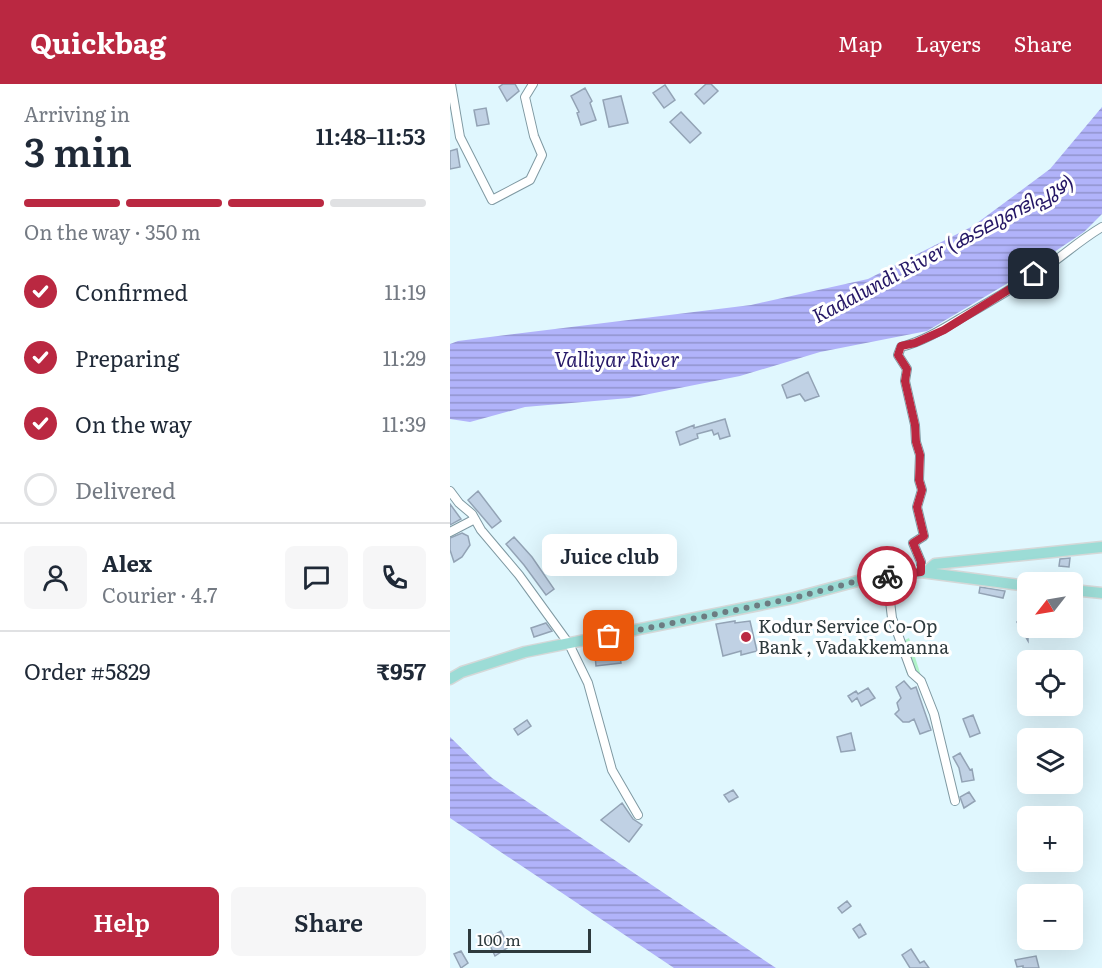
<!DOCTYPE html>
<html lang="en">
<head>
<meta charset="utf-8">
<style>
  :root { --surface:#fff; --page:#f6f6f7; --text:#1f2937; --muted:#747a83; --line:#e0e1e3; --accent:#ba2841 }
  body { margin:0; font-family:Literata,"Noto Sans Malayalam",serif; background:var(--page); color:var(--text); height:100vh; display:flex; flex-direction:column; font-size:22px; white-space:nowrap }
  * { box-sizing:border-box; margin:0 }
  p { font-size:20px; color:var(--muted) }
  .icon { flex:none; width:33px; height:33px; fill:none; stroke:currentColor; stroke-width:2; stroke-linecap:round; stroke-linejoin:round }
  .map { position:relative; flex:1; overflow:hidden }
  .side { display:flex; flex-direction:column; background:var(--surface); width:450px }
  .side>* { flex:none }
  .needle { width:39px; rotate:239deg }
  .tools { position:absolute; left:567px; top:488px; display:grid; gap:12px }
  .tools a { display:grid; place-items:center; width:66px; height:66px; border-radius:9px; background:var(--surface); box-shadow:0 6px 24px #0002; font-size:30px }
  .scale { position:absolute; left:18px; bottom:15px; width:123px; box-sizing:border-box; padding-left:6px; border:3px solid #2e3a3d; border-top:0; font-size:16px; line-height:21px; white-space:nowrap; color:#2e3a3d; -webkit-text-stroke:4px #fff; paint-order:stroke }
  .pin { position:absolute; display:grid; place-items:center; width:51px; height:51px; color:#fff; margin:-26px; border-radius:12px; box-shadow:0 3px 9px #0006 }
  .courier { position:absolute; display:grid; place-items:center; width:60px; height:60px; margin:-30px; border:4px solid #ba2841; border-radius:50%; background:#fff; color:#222; box-shadow:0 2px 8px #0007 }
  .bubble { position:absolute; height:42px; border-radius:9px; background:var(--surface); box-shadow:0 6px 24px #0002; font-size:20px; font-weight:600; line-height:42px; text-align:center }
  .overview em { font-style:normal; font-weight:600 }
  .overview div { display:flex; flex-direction:column-reverse }
  .overview { display:flex; align-items:center; justify-content:space-between; height:102px; padding:0 24px }
  h1 { font-size:39px; font-weight:600; line-height:45px }
  .bar { display:grid; grid-template-columns:repeat(4,1fr); gap:9px 6px; align-content:center; height:72px; padding:0 24px }
  .bar i { height:8px; border-radius:4px; background:var(--line) }
  .bar .selected { background:var(--accent) }
  .bar p { grid-column:span 4 }
  .line { display:flex; align-items:center; gap:15px; padding:0 24px; border-top:2px solid var(--line) }
  .line div { flex:1 }
  .round { display:grid; place-items:center; flex:none; width:63px; height:63px; border-radius:9px; background:var(--page) }
  ol { padding:0 24px; list-style:none }
  li { display:flex; align-items:center; gap:18px; height:66px }
  li p { margin-inline-start:auto }
  li .icon { padding:6px; border-radius:50%; background:var(--accent); color:#fff; stroke-width:4 }
  li:last-child { color:var(--muted) }
  li i { width:33px; height:33px; border:3px solid var(--line); border-radius:50% }
  .primary-button { display:flex; gap:12px; margin-top:auto; padding:12px 24px }
  .primary-button a { flex:1; height:69px; border-radius:9px; background:var(--accent); color:#fff; font-size:24px; font-weight:600; line-height:69px; text-align:center }
  .primary-button a+a { background:var(--page); color:var(--text) }
  header { display:flex; align-items:center; gap:36px; box-sizing:border-box; height:84px; padding:0 30px; background:var(--accent); color:#fff }
  header strong { font-size:28px }
  nav { display:flex; gap:33px; margin-inline-start:auto; font-size:21px }
  main { display:flex; flex:1; min-height:0 }
  .map>svg:first-child { display:block }
  .park { fill:url(#park-tufts) }
  .water { fill:url(#water-rules) }
  .building { fill:#c0d1e4; stroke:#93a3b5; stroke-width:1.5 }
  .lines { fill:none; stroke-linecap:round; stroke-linejoin:round }
  .minor-casing { stroke:#7f99a2; stroke-width:10 }
  .major-casing { stroke:#d5d8d8; stroke-width:13 }
  .minor { stroke:#fff; stroke-width:8 }
  .major { stroke:#9cdcd6; stroke-width:10 }
  .done { stroke:#6c7c81; stroke-width:6; stroke-dasharray:0 10.8 }
  .route { stroke:#ba2841; stroke-width:8 }
  .poi-dot { fill:#ba2841; stroke:#fff; stroke-width:2 }
  .labels { text-anchor:middle; stroke-width:6; stroke-linejoin:round; paint-order:stroke }
  .poi-label { font-size:18px; fill:#2e3a3d; stroke:#fff; text-anchor:start }
  .water-label { font-size:20px; font-style:italic; fill:#251766; stroke:#fff }
</style>
</head>
<body>
<header>
<strong>Quickbag</strong>
<nav><a>Map</a><a>Layers</a><a>Share</a></nav>
</header>
<main>
<section class="side">
<div class="overview"><div><h1>3 min</h1><p>Arriving in</p></div><em>11:48–11:53</em></div>
<div class="bar"><i class="selected"></i><i class="selected"></i><i class="selected"></i><i></i><p>On the way · 350 m</p></div>
<ol>
<li><svg class="icon" aria-label="check" viewBox="0 0 24 24"><path d="M5 12l5 5 9-10"/></svg>Confirmed<p>11:19</p></li>
<li><svg class="icon" aria-label="check" viewBox="0 0 24 24"><path d="M5 12l5 5 9-10"/></svg>Preparing<p>11:29</p></li>
<li><svg class="icon" aria-label="check" viewBox="0 0 24 24"><path d="M5 12l5 5 9-10"/></svg>On the way<p>11:39</p></li>
<li><i></i>Delivered</li>
</ol>
<div class="line" style="height:108px"><a class="round"><svg class="icon" aria-label="person" viewBox="0 0 24 24"><circle cx="12" cy="8" r="4"/><path d="M4 21q1-7 8-7t8 7"/></svg></a><div><b>Alex</b><p>Courier · 4.7</p></div><a class="round"><svg class="icon" aria-label="chat" viewBox="0 0 24 24"><path d="M4 5h16v11H9l-5 4z"/></svg></a><a class="round"><svg class="icon" aria-label="phone" viewBox="0 0 24 24"><path d="M5 4h4l2 5-3 2q2 4 5 5l2-3 5 2v4C11 20 4 13 5 4z"/></svg></a></div>
<div class="line" style="height:78px"><div>Order #5829</div><b>₹957</b></div>
<div class="primary-button"><a>Help</a><a>Share</a></div>
</section>
<div class="map">
<svg width="652" height="884" viewBox="0 0 652 884">
  <defs>
    <pattern id="park-tufts" width="24" height="20" patternUnits="userSpaceOnUse" patternTransform="scale(1.5)"><rect width="24" height="20" fill="#b0f3c8"/><path d="M3 7l-1-3M5 7V3M7 7l1-3M15 17l-1-3M17 17v-4M19 17l1-3" fill="none" stroke="#98d1ad"/></pattern>
    <pattern id="water-rules" width="6" height="5" patternUnits="userSpaceOnUse" patternTransform="scale(1.5)"><rect width="6" height="5" fill="#b1b3fa"/><path d="M0 2.5h6" fill="none" stroke="#9093cc"/></pattern>
  </defs>
  <rect width="100%" height="100%" fill="#e0f7fe"/>
  <!-- park -->
  <path class="park" d="M 459,554 L 471,592 L 463,596 L 456,588 L 453,557 Z"/>
  <!-- water -->
  <path class="water" d="M 652,23 L 652,130 L 634,148 L 558,199 L 477,247 L 370,268 L 290,292 L 179,314 L 75,323 L 20,338 L 0,335 L 0,260 L 8,257 L 301,221 L 418,195 L 523,142 L 600,85 Z
    M 0,653 L 42,694 L 326,884 L 224,884 L 0,734 Z"/>
  <!-- building -->
  <path class="building" d="M 53,0 L 65,0 L 69,7 L 57,17 L 49,3 Z
    M 256,0 L 261,0 L 268,7 L 254,20 L 245,10 Z
    M 215,1 L 225,16 L 214,24 L 203,9 Z
    M 135,4 L 142,17 L 140,19 L 146,36 L 131,41 L 127,29 L 129,28 L 121,12 Z
    M 171,12 L 178,39 L 159,43 L 153,16 Z
    M 36,24 L 39,40 L 27,42 L 24,26 Z
    M 231,28 L 251,49 L 240,59 L 220,38 Z
    M 7,65 L 10,83 L 0,85 L 0,67 Z
    M 358,288 L 369,312 L 355,317 L 350,310 L 337,314 L 332,301 Z
    M 275,335 L 280,352 L 270,355 L 268,349 L 264,351 L 262,346 L 247,350 L 248,354 L 230,361 L 226,348 L 244,341 L 244,344 Z
    M 28,407 L 51,437 L 42,444 L 18,416 Z
    M 0,420 L 11,435 L 0,441 Z
    M 12,449 L 18,452 L 20,461 L 12,473 L 4,478 L 0,466 L 0,454 Z
    M 64,453 L 82,473 L 104,505 L 96,511 L 74,481 L 56,460 Z
    M 620,474 L 619,483 L 609,482 L 610,475 Z
    M 530,503 L 555,507 L 553,514 L 529,509 Z
    M 578,532 L 578,543 L 588,543 L 578,549 L 578,557 L 567,538 Z
    M 285,537 L 285,539 L 300,537 L 307,567 L 291,571 L 291,567 L 273,572 L 266,540 Z
    M 96,539 L 102,547 L 84,553 L 81,544 Z
    M 169,568 L 171,579 L 146,582 L 145,571 Z
    M 454,597 L 461,605 L 466,603 L 481,646 L 470,650 L 464,635 L 459,638 L 453,638 L 445,630 L 449,626 L 447,619 L 451,614 L 446,603 Z
    M 418,604 L 425,614 L 411,622 L 407,614 L 402,618 L 398,612 L 406,607 L 408,610 Z
    M 523,631 L 530,649 L 520,653 L 513,635 Z
    M 77,636 L 81,642 L 68,651 L 64,645 Z
    M 401,649 L 405,666 L 391,668 L 387,653 Z
    M 510,669 L 520,686 L 522,685 L 524,696 L 512,698 L 509,684 L 503,673 Z
    M 283,706 L 288,713 L 279,718 L 274,711 Z
    M 519,708 L 525,717 L 514,724 L 510,713 Z
    M 172,719 L 183,735 L 192,741 L 179,758 L 151,736 Z
    M 397,817 L 401,822 L 392,829 L 388,824 Z
    M 410,840 L 416,850 L 409,854 L 403,845 Z
    M 51,847 L 57,858 L 54,860 L 57,864 L 45,872 L 37,855 Z
    M 461,865 L 470,879 L 474,877 L 479,884 L 460,884 L 452,871 Z
    M 11,867 L 18,879 L 11,884 L 4,870 Z
    M 586,872 L 589,884 L 573,884 L 573,882 L 567,883 L 565,876 Z"/>
  <g class="lines">
    <defs>
      <path id="minor" d="M 1,0 L 10,53 L 42,116 L 80,96 L 92,71 L 84,52 L 75,13 L 83,0
        M 0,407 L 9,419 L 22,430 L 31,446 L 69,491 L 119,560 L 138,599 L 162,686 L 188,731
        M 0,448 L 25,435
        M 471,488 L 471,478 L 463,459 L 474,452 L 467,423 L 472,406 L 469,396 L 470,371 L 466,358 L 465,341 L 455,297 L 457,285 L 448,271 L 451,263 C 474,257 493,245 513,233 C 540,218 566,202 592,186 C 613,172 630,156 652,143
        M 437,492 L 442,534 L 462,589 L 471,597 L 484,630 L 505,717"/>
      <path id="major" d="M 476,488 L 485,480 L 652,463
        M 622,506 L 652,509
        M 0,595 L 12,588 L 75,568 L 344,514 L 415,495 L 471,488 L 578,502"/>
    </defs>
    <!-- minor casing -->
    <use href="#minor" class="minor-casing"/>
    <!-- major casing -->
    <use href="#major" class="major-casing"/>
    <!-- minor -->
    <use href="#minor" class="minor"/>
    <!-- major -->
    <use href="#major" class="major"/>
  </g>
  <g class="lines">
    <!-- done -->
    <path class="done" d="M 159,552 L 344,514 L 415,495 L 437,492"/>
    <!-- route -->
    <path class="route" d="M 437,492 L 471,488 L 471,478 L 463,459 L 474,452 L 467,423 L 472,406 L 469,396 L 470,371 L 466,358 L 465,341 L 455,297 L 457,285 L 448,271 L 451,262 L 465,259 L 494,246 L 584,190"/>
  </g>
  <!-- markers -->
  <circle class="poi-dot" cx="296" cy="553" r="6"/>
  <g class="labels">
    <!-- poi labels -->
    <g class="poi-label">
      <text x="308" y="549">Kodur Service Co-Op<tspan x="308" dy="21">Bank , Vadakkemanna</tspan></text>
    </g>
    <!-- water labels -->
    <g class="water-label">
      <text transform="translate(493 165) rotate(-28)" y="7">Kadalundi River (കടലുണ്ടിപ്പുഴ)</text>
      <text x="167" y="283">Valliyar River</text>
    </g>
  </g>
</svg>
<div class="tools">
<a><svg class="needle" viewBox="-14 -14 28 28"><path d="M0-13l5 13h-10z" fill="#e53935"/><path d="M0 13l5-13h-10z" fill="#747a83"/></svg></a>
<a><svg class="icon" aria-label="locate" viewBox="0 0 24 24"><circle cx="12" cy="12" r="6"/><path d="M12 2v4M12 18v4M2 12h4M18 12h4"/></svg></a>
<a><svg class="icon" aria-label="layers" viewBox="0 0 24 24"><path d="M12 4l9 5-9 5-9-5zM3 14l9 5 9-5"/></svg></a>
<a>+</a>
<a>−</a>
</div>
<div class="scale">100 m</div>
<div class="pin" style="left:159px;top:552px;background:#ea580c"><svg class="icon" aria-label="bag" viewBox="0 0 24 24"><path d="M5 8h14l-1 12H6zM9 8a3 3 0 0 1 6 0"/></svg></div>
<div class="pin" style="left:584px;top:190px;background:#1f2937"><svg class="icon" aria-label="home" viewBox="0 0 24 24"><path d="M3 11l9-7 9 7M6 9v11h12V9"/></svg></div>
<div class="courier" style="left:437px;top:492px"><svg class="icon" aria-label="bike" viewBox="0 0 24 24"><circle cx="6" cy="16" r="4"/><circle cx="18" cy="16" r="4"/><path d="M6 16l4-8h5l3 8M10 8l3 8H6M13 5h3"/></svg></div>
<div class="bubble" style="left:92px;top:450px;width:135px">Juice club</div>
</div>
</main>
</body>
</html>
